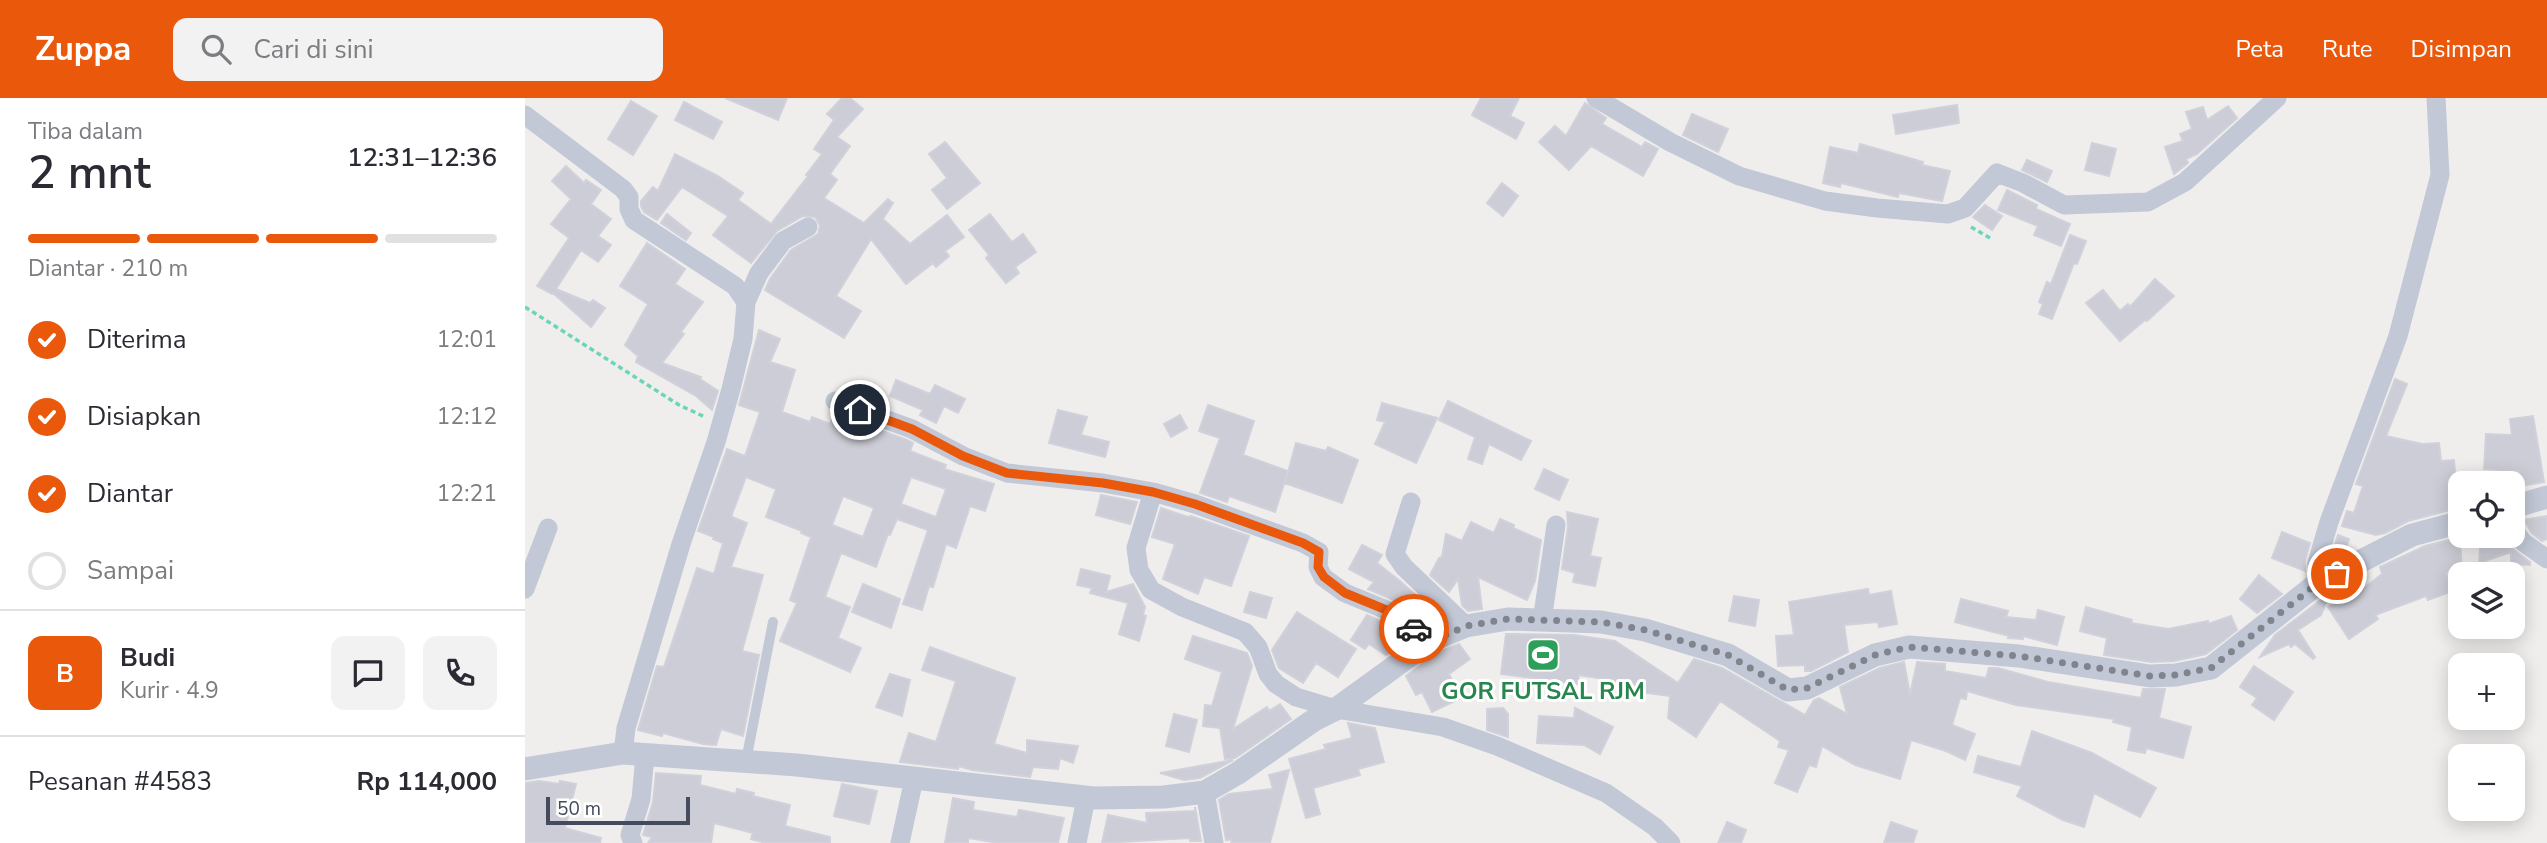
<!DOCTYPE html>
<html lang="id">
<head>
<meta charset="utf-8">
<style>
  :root { --surface:#fff; --page:#f2f2f3; --text:#2b2b33; --muted:#7c7c81; --line:#e1e1e2; --accent:#ea580c }
  body { margin:0; font-family:"Nunito Sans",sans-serif; background:var(--page); color:var(--text); height:100vh; display:flex; flex-direction:column; font-size:26px; white-space:nowrap }
  * { box-sizing:border-box; margin:0 }
  p { font-size:23px; color:var(--muted) }
  .icon { flex:none; width:38px; height:38px; fill:none; stroke:currentColor; stroke-width:2; stroke-linecap:round; stroke-linejoin:round }
  .map { position:relative; flex:1; overflow:hidden }
  .sheet { display:flex; flex-direction:column; background:var(--surface); width:525px }
  .sheet>* { flex:none }
  .tools { position:absolute; left:1923px; top:373px; display:grid; gap:14px }
  .tools a { display:grid; place-items:center; width:77px; height:77px; border-radius:14px; background:var(--surface); box-shadow:0 4px 18px #0003; font-size:35px }
  .scale { position:absolute; left:21px; bottom:18px; width:144px; box-sizing:border-box; padding-left:7px; border:4px solid #434b5d; border-top:0; font-size:19px; line-height:24px; white-space:nowrap; color:#434b5d; -webkit-text-stroke:5px #fff; paint-order:stroke }
  .pin { position:absolute; display:grid; place-items:center; width:60px; height:60px; color:#fff; margin:-30px; border:4px solid #fff; border-radius:50%; box-shadow:0 2px 7px #0007 }
  .courier { position:absolute; display:grid; place-items:center; width:70px; height:70px; margin:-35px; border:5px solid #ea580c; border-radius:50%; background:#fff; color:#222; box-shadow:0 2px 9px #0007 }
  .overview em { font-style:normal; font-weight:600 }
  .overview div { display:flex; flex-direction:column-reverse }
  .overview { display:flex; align-items:center; justify-content:space-between; height:119px; padding:0 28px }
  h1 { font-size:46px; font-weight:600; line-height:52px }
  .bar { display:grid; grid-template-columns:repeat(4,1fr); gap:10px 7px; align-content:center; height:84px; padding:0 28px }
  .bar i { height:9px; border-radius:5px; background:var(--line) }
  .bar .on { background:var(--accent) }
  .bar p { grid-column:span 4 }
  .line { display:flex; align-items:center; gap:18px; padding:0 28px; border-top:2px solid var(--line) }
  .line div { flex:1 }
  .round { display:grid; place-items:center; flex:none; width:74px; height:74px; border-radius:14px; background:var(--page) }
  ol { padding:0 28px; list-style:none }
  li { display:flex; align-items:center; gap:21px; height:77px }
  li p { margin-inline-start:auto }
  li .icon { padding:7px; border-radius:50%; background:var(--accent); color:#fff; stroke-width:4 }
  li:last-child { color:var(--muted) }
  li i { width:38px; height:38px; border:4px solid var(--line); border-radius:50% }
  header { display:flex; align-items:center; gap:42px; box-sizing:border-box; height:98px; padding:0 35px; background:var(--accent); color:#fff }
  header strong { font-size:33px }
  nav { display:flex; gap:38px; margin-inline-start:auto; font-size:24px }
  .search { width:490px; height:63px; background:var(--page); display:flex; align-items:center; gap:18px; box-sizing:border-box; padding:0 24px; border-radius:14px; color:var(--muted); font-size:26px }
  main { display:flex; flex:1; min-height:0 }
  .map>svg:first-child { display:block }
  .building { fill:#cccdd6; stroke:#d0d1da; stroke-width:2; fill-rule:evenodd }
  .lines { fill:none; stroke-linecap:round; stroke-linejoin:round }
  .path { stroke:#6ad5b8; stroke-width:3.5; stroke-dasharray:5 3.5; stroke-linecap:butt }
  .service { stroke:#c2c8d6; stroke-width:10 }
  .minor { stroke:#c2c8d6; stroke-width:19 }
  .tertiary { stroke:#c2c8d6; stroke-width:23 }
  .done { stroke:#80848f; stroke-width:7; stroke-dasharray:0 12.6 }
  .route { stroke:#ea580c; stroke-width:9 }
  .labels { text-anchor:middle; stroke-width:6; stroke-linejoin:round; paint-order:stroke }
  .leisure-label { font-size:24px; font-weight:bold; fill:#27864d; stroke:#fff }
</style>
</head>
<body>
<header>
<strong>Zuppa</strong>
<div class="search"><svg class="icon" aria-label="search" viewBox="0 0 24 24"><circle cx="10" cy="10" r="6"/><path d="M15 15l6 6"/></svg>Cari di sini</div>
<nav><a>Peta</a><a>Rute</a><a>Disimpan</a></nav>
</header>
<main>
<section class="sheet">
<div class="overview"><div><h1>2 mnt</h1><p>Tiba dalam</p></div><em>12:31–12:36</em></div>
<div class="bar"><i class="on"></i><i class="on"></i><i class="on"></i><i></i><p>Diantar · 210 m</p></div>
<ol>
<li><svg class="icon" aria-label="check" viewBox="0 0 24 24"><path d="M5 12l5 5 9-10"/></svg>Diterima<p>12:01</p></li>
<li><svg class="icon" aria-label="check" viewBox="0 0 24 24"><path d="M5 12l5 5 9-10"/></svg>Disiapkan<p>12:12</p></li>
<li><svg class="icon" aria-label="check" viewBox="0 0 24 24"><path d="M5 12l5 5 9-10"/></svg>Diantar<p>12:21</p></li>
<li><i></i>Sampai</li>
</ol>
<div class="line" style="height:126px"><b class="round" style="background:var(--accent);color:#fff">B</b><div><b>Budi</b><p>Kurir · 4.9</p></div><a class="round"><svg class="icon" aria-label="chat" viewBox="0 0 24 24"><path d="M4 5h16v11H9l-5 4z"/></svg></a><a class="round"><svg class="icon" aria-label="phone" viewBox="0 0 24 24"><path d="M5 4h4l2 5-3 2q2 4 5 5l2-3 5 2v4C11 20 4 13 5 4z"/></svg></a></div>
<div class="line" style="height:91px"><div>Pesanan #4583</div><b>Rp 114,000</b></div>
</section>
<div class="map">
<svg width="2022" height="745" viewBox="0 0 2022 745">
  <rect width="100%" height="100%" fill="#f0eeed"/>
  <!-- building -->
  <path class="building" d="M 200,0 L 262,0 L 253,22 Z
    M 317,0 L 325,0 L 338,11 L 312,39 L 325,48 L 305,76 L 312,82 L 299,100 L 339,125 L 363,101 L 368,105 L 358,121 L 385,146 L 422,117 L 439,139 L 420,153 L 424,158 L 411,169 L 408,165 L 381,186 L 346,141 L 311,198 L 336,213 L 319,240 L 240,192 L 245,181 L 266,152 L 293,136 L 295,128 L 290,119 L 278,118 L 252,133 L 226,165 L 188,137 L 203,118 L 157,89 L 132,122 L 119,114 L 116,108 L 116,103 L 128,89 L 133,93 L 150,56 L 193,78 L 218,95 L 213,102 L 246,126 L 283,78 L 281,77 L 297,56 L 289,51 L 309,22 L 302,16 Z
    M 956,0 L 994,0 L 985,18 L 999,25 L 991,41 L 947,17 Z
    M 106,3 L 132,18 L 108,57 L 83,41 Z
    M 159,4 L 197,24 L 188,41 L 150,22 Z
    M 1060,5 L 1081,20 L 1077,26 L 1117,49 L 1120,44 L 1133,51 L 1118,78 L 1066,48 L 1044,72 L 1014,44 L 1030,28 L 1041,38 Z
    M 1432,7 L 1434,25 L 1371,36 L 1368,17 Z
    M 1703,8 L 1712,20 L 1672,56 L 1661,61 L 1663,65 L 1649,76 L 1640,49 L 1658,43 L 1655,36 L 1667,31 L 1661,14 L 1678,9 L 1682,22 Z
    M 1167,16 L 1203,31 L 1193,54 L 1158,37 Z
    M 420,44 L 455,85 L 422,111 L 407,92 L 422,80 L 404,56 Z
    M 1567,45 L 1591,51 L 1584,78 L 1560,72 Z
    M 1335,46 L 1398,64 L 1397,67 L 1425,73 L 1417,103 L 1374,95 L 1373,99 L 1316,85 L 1315,89 L 1298,85 L 1305,49 L 1333,55 Z
    M 1502,62 L 1527,73 L 1522,84 L 1497,72 Z
    M 41,68 L 59,85 L 61,82 L 76,92 L 66,106 L 86,121 L 73,138 L 86,147 L 73,164 L 56,152 L 31,191 L 65,205 L 68,202 L 80,210 L 66,229 L 28,195 L 27,196 L 12,188 L 44,140 L 26,126 L 46,101 L 27,83 Z
    M 977,85 L 993,98 L 978,118 L 962,105 Z
    M 1482,92 L 1512,107 L 1511,111 L 1545,126 L 1536,148 L 1509,137 L 1513,128 L 1473,112 Z
    M 1460,107 L 1477,118 L 1467,132 L 1448,119 Z
    M 142,116 L 166,135 L 161,142 L 136,125 Z
    M 465,116 L 487,144 L 498,136 L 511,154 L 490,169 L 494,175 L 481,185 L 461,160 L 464,157 L 444,132 Z
    M 1545,137 L 1561,143 L 1552,166 L 1549,165 L 1527,221 L 1514,216 L 1518,206 L 1514,204 L 1522,184 L 1526,186 Z
    M 122,145 L 160,171 L 150,186 L 178,204 L 156,234 L 159,236 L 137,265 L 176,279 L 175,281 L 193,293 L 187,312 L 171,298 L 111,264 L 113,258 L 100,247 L 123,206 L 95,188 Z
    M 1630,181 L 1649,198 L 1622,223 L 1620,222 L 1595,243 L 1561,205 L 1578,192 L 1595,213 L 1603,206 L 1605,209 Z
    M 234,232 L 255,241 L 245,264 L 270,272 L 257,314 L 285,324 L 287,319 L 305,326 L 307,322 L 318,327 L 321,320 L 382,342 L 388,345 L 385,353 L 421,367 L 419,371 L 469,386 L 460,413 L 445,408 L 431,450 L 421,446 L 408,489 L 404,488 L 397,512 L 378,506 L 403,432 L 372,421 L 365,437 L 363,436 L 351,469 L 316,455 L 300,499 L 325,509 L 313,540 L 336,550 L 325,574 L 255,543 L 272,505 L 265,502 L 286,439 L 276,435 L 277,433 L 241,419 L 251,391 L 221,379 L 207,416 L 207,419 L 222,425 L 206,469 L 238,477 L 217,553 L 234,557 L 218,638 L 196,631 L 191,647 L 178,646 L 138,635 L 137,638 L 113,632 L 132,568 L 139,569 L 172,470 L 189,476 L 198,445 L 188,441 L 189,439 L 173,433 L 202,351 L 220,358 L 235,314 L 214,307 ZM 386,379 L 421,391 L 411,419 L 376,406 ZM 318,398 L 349,410 L 338,439 L 307,427 Z
    M 1870,281 L 1882,286 L 1861,338 L 1897,346 L 1914,345 L 1916,363 L 1929,362 L 1933,410 L 1883,423 L 1860,435 L 1851,437 L 1817,428 L 1822,413 L 1829,415 L 1838,388 L 1831,386 Z
    M 371,282 L 405,296 L 410,287 L 440,301 L 433,315 L 419,308 L 411,325 L 395,317 L 398,312 L 365,298 Z
    M 923,303 L 1006,343 L 996,362 L 964,346 L 957,366 L 943,361 L 950,339 L 914,322 Z
    M 857,305 L 912,320 L 891,365 L 850,346 L 860,324 L 852,322 Z
    M 683,307 L 729,323 L 718,357 L 763,373 L 750,414 L 704,398 L 702,404 L 675,395 L 695,340 L 674,333 Z
    M 533,312 L 562,319 L 556,337 L 584,344 L 580,359 L 524,345 Z
    M 655,317 L 662,330 L 646,339 L 639,326 Z
    M 2008,318 L 2019,384 L 1996,388 L 1994,373 L 1959,371 L 1961,336 L 1987,337 L 1985,321 Z
    M 771,345 L 801,353 L 803,349 L 833,362 L 817,405 L 760,385 Z
    M 1019,371 L 1043,382 L 1034,402 L 1010,391 Z
    M 576,397 L 612,404 L 605,426 L 571,417 Z
    M 636,410 L 663,419 L 666,418 L 724,438 L 706,488 L 679,479 L 673,496 L 638,481 L 650,446 L 627,439 Z
    M 1042,414 L 1073,421 L 1065,458 L 1076,460 L 1070,488 L 1048,484 L 1050,475 L 1037,471 L 1043,429 Z
    M 2022,418 L 2022,441 L 2017,443 L 2007,435 L 1999,422 Z
    M 975,421 L 989,427 L 988,430 L 1016,442 L 1010,483 L 1002,502 L 953,479 L 957,511 L 943,513 L 937,507 L 933,481 L 924,494 L 905,477 L 914,460 L 917,459 L 921,436 L 937,443 L 946,424 L 969,435 Z
    M 1757,434 L 1785,445 L 1780,462 L 1780,473 L 1747,460 Z
    M 1813,437 L 1824,441 L 1819,456 L 1805,463 Z
    M 1956,438 L 1978,438 L 1989,452 L 2005,464 L 2005,467 L 1986,466 L 1986,454 L 1954,465 Z
    M 1928,441 L 1930,446 L 1935,444 L 1937,470 L 1921,475 L 1928,493 L 1903,502 L 1901,498 L 1850,517 L 1853,521 L 1824,541 L 1803,509 L 1831,490 L 1834,494 L 1857,476 L 1855,469 L 1900,448 Z
    M 837,447 L 857,457 L 852,465 L 875,483 L 909,514 L 901,525 L 871,503 L 843,491 L 849,484 L 824,471 Z
    M 556,471 L 585,478 L 581,494 L 608,486 L 620,509 L 618,517 L 621,518 L 614,543 L 594,536 L 603,505 L 565,495 L 567,490 L 552,487 Z
    M 1734,477 L 1757,496 L 1732,515 L 1715,501 Z
    M 338,486 L 375,501 L 366,530 L 327,514 Z
    M 1343,491 L 1344,497 L 1366,493 L 1372,526 L 1354,529 L 1353,524 L 1319,527 L 1323,554 L 1286,573 L 1280,573 L 1280,567 L 1253,568 L 1251,538 L 1269,537 L 1264,504 Z
    M 725,494 L 747,500 L 741,520 L 719,514 Z
    M 1805,495 L 1796,517 L 1773,532 L 1790,559 L 1788,561 L 1770,546 L 1766,549 L 1764,546 L 1735,559 L 1750,537 Z
    M 1209,498 L 1234,502 L 1230,528 L 1204,523 Z
    M 1436,501 L 1483,513 L 1481,519 L 1511,522 L 1513,512 L 1539,519 L 1532,547 L 1498,538 L 1498,541 L 1483,540 L 1484,538 L 1430,524 Z
    M 1561,509 L 1607,522 L 1606,525 L 1643,531 L 1683,523 L 1683,526 L 1706,518 L 1712,532 L 1681,556 L 1649,563 L 1626,564 L 1579,557 L 1582,540 L 1555,533 Z
    M 772,514 L 831,551 L 813,579 L 791,565 L 778,585 L 754,570 L 747,552 Z
    M 842,517 L 858,524 L 883,542 L 861,557 L 844,546 L 840,551 L 826,542 Z
    M 981,536 L 1049,537 L 1090,543 L 1153,585 L 1169,561 L 1197,570 L 1280,617 L 1289,602 L 1294,600 L 1322,616 L 1315,589 L 1355,570 L 1379,564 L 1385,597 L 1392,564 L 1420,566 L 1420,573 L 1461,580 L 1464,570 L 1473,570 L 1523,584 L 1616,600 L 1618,591 L 1640,591 L 1634,620 L 1666,629 L 1658,660 L 1621,650 L 1620,655 L 1603,652 L 1607,629 L 1588,624 L 1589,621 L 1491,607 L 1442,593 L 1441,601 L 1435,600 L 1427,627 L 1450,636 L 1440,662 L 1421,653 L 1386,642 L 1375,681 L 1330,667 L 1297,648 L 1291,669 L 1284,667 L 1272,694 L 1250,685 L 1264,652 L 1253,649 L 1255,643 L 1195,603 L 1171,639 L 1143,620 L 1145,598 L 1101,592 L 1085,582 L 1054,577 L 1053,586 L 976,576 Z
    M 668,538 L 722,555 L 727,568 L 708,631 L 742,609 L 744,613 L 755,606 L 766,621 L 710,660 L 700,661 L 695,630 L 678,628 L 680,607 L 687,608 L 697,574 L 660,561 Z
    M 934,546 L 945,561 L 924,576 L 936,600 L 907,614 L 897,594 L 891,597 L 881,578 L 912,555 Z
    M 405,549 L 490,580 L 469,646 L 502,655 L 502,642 L 553,648 L 548,665 L 535,660 L 533,671 L 508,669 L 505,679 L 447,672 L 434,668 L 433,671 L 375,664 L 384,635 L 411,644 L 431,583 L 397,572 Z
    M 1729,568 L 1768,594 L 1749,622 L 1727,607 L 1732,600 L 1715,589 Z
    M 365,576 L 385,582 L 377,618 L 351,609 Z
    M 978,610 L 983,616 L 983,639 L 962,632 L 962,611 Z
    M 1050,610 L 1088,629 L 1075,656 L 1059,647 L 1012,645 L 1014,618 L 1049,620 Z
    M 649,616 L 672,622 L 664,654 L 641,648 Z
    M 823,625 L 850,630 L 859,664 L 833,671 L 835,677 L 788,690 L 795,716 L 781,720 L 764,661 L 801,651 L 799,647 L 827,640 Z
    M 1507,633 L 1567,655 L 1631,690 L 1615,719 L 1569,695 L 1559,729 L 1538,722 L 1492,698 L 1497,688 L 1449,674 L 1453,658 L 1496,669 Z
    M 708,662 L 675,680 L 659,682 L 635,675 Z
    M 764,672 L 745,745 L 706,745 L 707,741 L 701,742 L 694,702 L 704,696 L 748,691 L 744,677 Z
    M 131,675 L 176,678 L 175,687 L 211,696 L 212,691 L 229,695 L 228,698 L 265,707 L 260,728 L 305,739 L 305,745 L 241,745 L 226,741 L 228,735 L 189,725 L 186,745 L 123,745 L 127,739 L 118,737 L 128,704 Z
    M 14,683 L 34,686 L 35,683 L 51,686 L 40,730 L 76,740 L 75,745 L 0,745 L 0,685 Z
    M 317,686 L 352,693 L 344,726 L 309,718 Z
    M 428,700 L 449,704 L 448,712 L 492,719 L 494,712 L 539,720 L 533,745 L 474,745 L 443,740 L 443,745 L 420,745 Z
    M 670,709 L 676,743 L 665,743 L 665,740 L 577,745 L 583,717 L 622,725 L 621,715 L 670,713 Z
    M 1202,724 L 1221,732 L 1216,745 L 1193,745 Z
    M 1366,724 L 1392,733 L 1388,745 L 1359,745 Z"/>
  <g class="lines">
    <!-- path -->
    <path class="path" d="M 1446,129 L 1465,140
      M 0,209 L 154,307 L 180,319"/>
    <!-- service -->
    <path class="service" d="M 221,663 L 248,524"/>
    <!-- minor -->
    <path class="minor" d="M 1071,0 L 1145,44 L 1214,78 L 1300,103 L 1352,110 L 1423,116 L 1440,110 L 1472,75 L 1498,85 L 1539,107 L 1623,104 L 1660,84 L 1752,0
      M 0,17 L 98,91 L 104,99 L 104,111 L 109,122 L 210,188 L 221,204 L 218,241 L 206,291 L 191,344 L 156,446 L 101,630 L 98,655
      M 221,204 L 234,175 L 258,143 L 283,129
      M 310,303 L 387,331 L 438,358 L 482,375 L 578,385 L 628,394 L 670,406 L 778,445 L 794,454 L 793,469 L 798,479 L 820,495 L 864,513 L 905,543
      M 628,394 L 611,450 L 614,472 L 626,492 L 657,509 L 720,534 L 733,549 L 743,576 L 751,586 L 771,599 L 811,611 L 918,629 L 972,648 L 1081,695 L 1130,729 L 1146,745
      M 886,404 L 870,456 L 879,469 L 941,528
      M 1988,431 L 1998,444 L 2022,461
      M 1793,485 L 1792,465 L 1804,424 L 1873,238 L 1915,77 L 1911,0
      M 0,491 L 23,430
      M 1017,523 L 1031,427
      M 680,694 L 689,745
      M 108,745 L 105,737 L 116,701 L 120,657
      M 375,745 L 389,681
      M 552,745 L 561,700"/>
    <!-- tertiary -->
    <path class="tertiary" d="M 1988,409 L 2022,399
      M 0,671 L 98,655 L 272,667 L 569,700 L 639,699 L 680,694 L 713,675 L 789,622 L 811,611 L 905,543 L 941,528 L 983,521 L 1076,524 L 1120,532 L 1203,557 L 1263,592 L 1282,590 L 1350,557 L 1384,549 L 1494,558 L 1625,578 L 1651,577 L 1686,570 L 1793,485 L 1887,437 L 1936,424"/>
  </g>
  <g class="lines">
    <!-- done -->
    <path class="done" d="M 889,531 L 905,544 L 941,528 L 983,521 L 1076,524 L 1120,532 L 1203,557 L 1263,592 L 1282,590 L 1350,557 L 1384,549 L 1494,558 L 1625,578 L 1651,577 L 1686,570 L 1793,485 L 1812,476"/>
    <!-- route -->
    <path class="route" d="M 335,312 L 387,331 L 438,358 L 482,375 L 578,385 L 628,394 L 670,406 L 778,445 L 794,454 L 793,469 L 799,479 L 820,495 L 864,513 L 889,531"/>
  </g>
  <!-- icons -->
  <defs>
    <symbol id="stadium-square" viewBox="-11 -11 22 22"><rect x="-9" y="-9" width="18" height="18" rx="4" fill="#2e9e5b" stroke="#fff"/><path d="M0-5a6.5 5 0 1 0 0 10a6.5 5 0 1 0 0-10ZM-3.5-1.8h7v3.6h-7Z" fill="#fff"/></symbol>
  </defs>
  <g fill-rule="evenodd">
    <use href="#stadium-square" x="999" y="538" width="38" height="38"/>
  </g>
  <g class="labels">
    <!-- leisure labels -->
    <g class="leisure-label">
      <text x="1018" y="601">GOR FUTSAL RJM</text>
    </g>
  </g>
</svg>
<div class="tools">
<a><svg class="icon" aria-label="locate" viewBox="0 0 24 24"><circle cx="12" cy="12" r="6"/><path d="M12 2v4M12 18v4M2 12h4M18 12h4"/></svg></a>
<a><svg class="icon" aria-label="layers" viewBox="0 0 24 24"><path d="M12 4l9 5-9 5-9-5zM3 14l9 5 9-5"/></svg></a>
<a>+</a>
<a>−</a>
</div>
<div class="scale">50 m</div>
<div class="pin" style="left:1812px;top:476px;background:#ea580c"><svg class="icon" aria-label="bag" viewBox="0 0 24 24"><path d="M5 8h14l-1 12H6zM9 8a3 3 0 0 1 6 0"/></svg></div>
<div class="pin" style="left:335px;top:312px;background:#1f2937"><svg class="icon" aria-label="home" viewBox="0 0 24 24"><path d="M3 11l9-7 9 7M6 9v11h12V9"/></svg></div>
<div class="courier" style="left:889px;top:531px"><svg class="icon" aria-label="car" viewBox="0 0 24 24"><path d="M5 17H2v-5l4-1 3-4h7l3 4 3 1v5h-3M9 17h6M6 11h13"/><circle cx="7" cy="17" r="2"/><circle cx="17" cy="17" r="2"/></svg></div>
</div>
</main>
</body>
</html>
